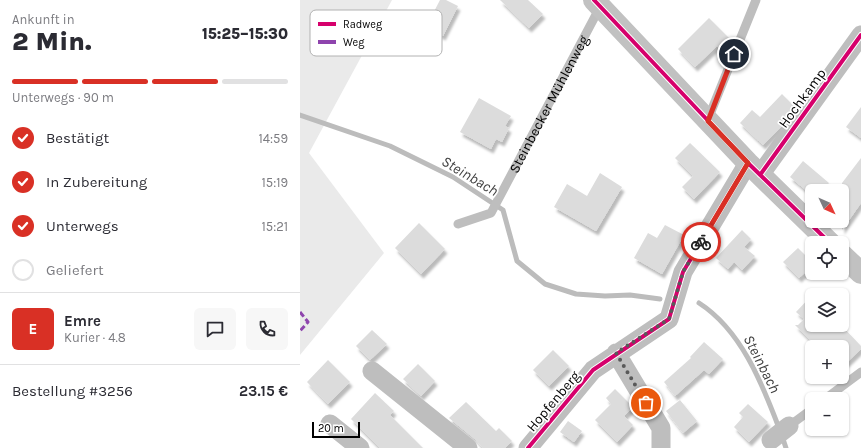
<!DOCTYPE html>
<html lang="de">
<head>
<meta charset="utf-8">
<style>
  :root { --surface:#fff; --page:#f7f7f7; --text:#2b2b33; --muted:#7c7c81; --line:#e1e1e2; --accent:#d93025 }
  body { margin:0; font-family:Karla,sans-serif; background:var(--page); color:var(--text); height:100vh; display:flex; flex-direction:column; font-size:15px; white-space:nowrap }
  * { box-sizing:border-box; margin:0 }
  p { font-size:13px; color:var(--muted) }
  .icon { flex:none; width:22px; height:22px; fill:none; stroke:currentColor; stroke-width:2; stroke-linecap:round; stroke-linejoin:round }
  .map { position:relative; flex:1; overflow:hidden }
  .details { display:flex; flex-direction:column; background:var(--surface); width:300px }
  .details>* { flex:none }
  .needle { width:26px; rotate:134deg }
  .fabs { position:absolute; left:505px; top:184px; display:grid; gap:8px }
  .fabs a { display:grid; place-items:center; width:44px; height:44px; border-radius:6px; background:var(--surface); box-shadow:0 1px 3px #0004; font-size:20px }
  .scale { position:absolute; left:12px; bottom:10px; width:48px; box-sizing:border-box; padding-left:4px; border:2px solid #000; border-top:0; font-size:11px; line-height:14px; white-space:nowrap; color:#000; -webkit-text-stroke:3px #fff; paint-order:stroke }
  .pin { position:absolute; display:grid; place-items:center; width:34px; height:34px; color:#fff; margin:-17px; border:2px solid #fff; border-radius:50%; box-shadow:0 1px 4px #0007 }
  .courier { position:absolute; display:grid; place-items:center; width:40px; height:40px; margin:-20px; border:3px solid #d93025; border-radius:50%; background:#fff; color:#222; box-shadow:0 1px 5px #0007 }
  .summary em { font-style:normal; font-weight:800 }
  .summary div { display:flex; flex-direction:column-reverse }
  .summary { display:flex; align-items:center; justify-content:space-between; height:68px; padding:0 12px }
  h1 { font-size:26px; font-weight:800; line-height:30px }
  .bar { display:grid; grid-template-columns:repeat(4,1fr); gap:6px 4px; align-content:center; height:48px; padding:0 12px }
  .bar i { height:5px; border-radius:3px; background:var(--line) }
  .bar .on { background:var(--accent) }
  .bar p { grid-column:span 4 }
  .line { display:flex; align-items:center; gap:10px; padding:0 12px; border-top:1px solid var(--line) }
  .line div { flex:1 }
  .round { display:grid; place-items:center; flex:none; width:42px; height:42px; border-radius:6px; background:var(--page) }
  ol { padding:0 12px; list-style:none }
  li { display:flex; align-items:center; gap:12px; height:44px }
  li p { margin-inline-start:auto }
  li .icon { padding:4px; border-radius:50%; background:var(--accent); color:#fff; stroke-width:4 }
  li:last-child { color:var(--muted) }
  li i { width:22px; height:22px; border:2px solid var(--line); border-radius:50% }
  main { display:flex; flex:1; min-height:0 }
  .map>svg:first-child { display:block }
  .green { fill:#eaeaea }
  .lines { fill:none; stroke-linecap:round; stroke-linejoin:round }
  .stream { stroke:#bcbcbc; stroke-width:5 }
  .building { fill:#dcdcdc; filter:url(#shadow) }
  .lane { stroke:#bebebe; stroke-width:9 }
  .street { stroke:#bebebe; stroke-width:19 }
  .secondary { stroke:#c1c1c1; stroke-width:22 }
  .quiet { stroke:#8e44ad; stroke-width:3; stroke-dasharray:6 3; stroke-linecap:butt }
  .cycleway-casing { stroke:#fff; stroke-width:6 }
  .cycleway { stroke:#d6006c; stroke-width:4 }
  .done { stroke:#595959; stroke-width:4; stroke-dasharray:0 7.2 }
  .route { stroke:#d93025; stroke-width:5 }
  .labels { text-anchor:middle; stroke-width:3.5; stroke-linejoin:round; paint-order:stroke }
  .street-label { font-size:14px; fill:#000; stroke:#fff }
  .water-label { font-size:15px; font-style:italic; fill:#404040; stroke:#fff }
  .key { fill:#fff; stroke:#b2b2b2; stroke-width:1 }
  .key-label { font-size:11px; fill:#000 }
</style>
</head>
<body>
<main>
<section class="details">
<div class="summary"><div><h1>2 Min.</h1><p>Ankunft in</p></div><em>15:25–15:30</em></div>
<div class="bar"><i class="on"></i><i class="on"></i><i class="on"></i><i></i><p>Unterwegs · 90 m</p></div>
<ol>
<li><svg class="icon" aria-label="check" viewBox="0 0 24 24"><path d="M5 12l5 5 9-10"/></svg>Bestätigt<p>14:59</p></li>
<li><svg class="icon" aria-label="check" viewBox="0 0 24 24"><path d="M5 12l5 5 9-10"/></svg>In Zubereitung<p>15:19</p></li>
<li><svg class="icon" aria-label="check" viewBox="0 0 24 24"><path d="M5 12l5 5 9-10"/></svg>Unterwegs<p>15:21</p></li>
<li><i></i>Geliefert</li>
</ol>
<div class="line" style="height:72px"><b class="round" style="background:var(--accent);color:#fff">E</b><div><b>Emre</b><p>Kurier · 4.8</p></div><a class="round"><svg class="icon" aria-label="chat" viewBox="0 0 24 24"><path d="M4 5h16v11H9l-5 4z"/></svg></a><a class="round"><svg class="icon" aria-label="phone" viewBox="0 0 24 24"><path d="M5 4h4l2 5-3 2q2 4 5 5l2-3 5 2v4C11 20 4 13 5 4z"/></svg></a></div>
<div class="line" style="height:52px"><div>Bestellung #3256</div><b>23.15 €</b></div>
</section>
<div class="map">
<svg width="561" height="448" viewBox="0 0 561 448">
  <defs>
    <filter id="shadow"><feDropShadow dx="2.5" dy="4.5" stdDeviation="1" flood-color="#0004"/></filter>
  </defs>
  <rect width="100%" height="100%" fill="#fff"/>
  <!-- green -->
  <path class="green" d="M 0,0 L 92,0 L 9,153 L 84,253 L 0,355 Z"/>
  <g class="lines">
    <!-- stream -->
    <path class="stream" d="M 0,115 L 90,146 L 153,177 L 203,210 L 217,261 L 245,284 L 276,294 L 305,296 L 330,295 L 360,299
      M 399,303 C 441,330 462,383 479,428
      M 482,436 L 486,448"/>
  </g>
  <!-- building -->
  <path class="building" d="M 140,0 L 146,0 L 158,6 L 143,36 L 126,27 Z
    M 200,0 L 228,0 L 243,14 L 229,28 Z
    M 409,18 L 433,42 L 431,45 L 424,52 L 417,46 L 395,67 L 378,49 Z
    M 482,94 L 495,107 L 483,125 L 463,145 L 440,123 L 452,110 L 460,117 Z
    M 179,98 L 211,116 L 205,126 L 209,128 L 202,142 L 196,139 L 191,149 L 160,132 Z
    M 561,107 L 561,138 L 546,127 Z
    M 390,143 L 420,172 L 394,199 L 382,187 L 393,176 L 375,158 Z
    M 561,158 L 561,203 L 542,230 L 542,183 Z
    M 503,161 L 529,183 L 522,191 L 507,191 L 490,177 Z
    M 300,173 L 322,187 L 296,231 L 254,207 L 267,184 L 287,196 Z
    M 119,223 L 145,249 L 121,274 L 95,248 Z
    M 365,225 L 384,235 L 362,274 L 334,258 L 348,233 L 357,238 Z
    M 442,230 L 451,239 L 444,247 L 455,256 L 442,270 L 434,262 L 428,269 L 416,258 Z
    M 498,248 L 512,262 L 512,266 L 499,278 L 483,262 Z
    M 512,295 L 512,325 L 541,325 L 561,346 L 561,349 L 542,367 L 542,347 L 517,347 L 495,325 L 498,325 L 504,319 L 496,312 Z
    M 72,330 L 87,344 L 70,360 L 56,346 Z
    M 404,342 L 423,359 L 409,374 L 404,370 L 375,396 L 364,382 L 391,358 L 390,357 Z
    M 253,350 L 269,366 L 249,386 L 233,370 Z
    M 28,360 L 50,382 L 28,404 L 7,382 Z
    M 118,364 L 135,381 L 121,396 L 103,379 Z
    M 315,389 L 333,407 L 324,416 L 333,425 L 317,442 L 295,420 L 311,404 L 306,398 Z
    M 75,393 L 94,411 L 90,415 L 123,448 L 80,448 L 51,419 Z
    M 380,400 L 397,421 L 383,433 L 366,411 Z
    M 166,402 L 196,431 L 199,428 L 212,441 L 205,448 L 183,448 L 175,439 L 149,418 Z
    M 448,404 L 468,422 L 449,442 L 434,427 L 443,417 L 439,413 Z
    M 268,421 L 282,431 L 274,442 L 260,432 Z"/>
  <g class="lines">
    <!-- lane -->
    <g class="lane">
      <path d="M 408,119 L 456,0"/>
      <path id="s1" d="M 158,224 L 191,213 L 300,7"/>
      <path d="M 525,399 L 561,372"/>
      <path d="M 489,426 L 512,409"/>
    </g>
    <!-- street -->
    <path class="street" d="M 460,175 L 561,35
      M 316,353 L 361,428 L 361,448
      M 72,371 L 168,448
      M 30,424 L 60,448
      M 471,440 L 489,426
      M 228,448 L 293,370 L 369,319 L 383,272 L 448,163"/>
    <!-- secondary -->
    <path class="secondary" d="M 294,0 L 448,163 L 530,243
      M 542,255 L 561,273"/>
    <!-- quiet -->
    <path class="quiet" d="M 0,312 L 8,322 L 0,331"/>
    <defs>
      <path id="cycleway" d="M 294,0 L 448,163 L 530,243
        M 460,175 L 561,35
        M 228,448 L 293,370 L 369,319 L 383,272 L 448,163"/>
    </defs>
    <!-- cycleway casing -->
    <use href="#cycleway" class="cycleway-casing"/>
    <!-- cycleway -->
    <use href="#cycleway" class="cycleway"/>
  </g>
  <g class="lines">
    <!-- done -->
    <path class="done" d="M 346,403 L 316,353 L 369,319 L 383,272 L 401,242"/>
    <!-- route -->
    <path class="route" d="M 401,242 L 448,163 L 408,121 L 434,54"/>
  </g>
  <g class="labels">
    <!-- street labels -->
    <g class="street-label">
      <text transform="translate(502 98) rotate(-54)" y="5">Hochkamp</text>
      <text dy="5" stroke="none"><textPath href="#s1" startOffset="158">Steinbecker Mühlenweg</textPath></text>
      <text transform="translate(253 401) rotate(-50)" y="5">Hopfenberg</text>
    </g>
    <!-- water labels -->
    <g class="water-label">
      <text transform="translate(170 176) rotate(31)" y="5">Steinbach</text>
      <text transform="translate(462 364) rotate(63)" y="5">Steinbach</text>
    </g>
  </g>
  <!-- legend -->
  <rect x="10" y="10" width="132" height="46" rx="6" class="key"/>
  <rect x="18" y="22" width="18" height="4" fill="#d6006c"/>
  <rect x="18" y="40" width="18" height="4" fill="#8e44ad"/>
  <g class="key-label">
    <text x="43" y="28">Radweg</text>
    <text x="43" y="46">Weg</text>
  </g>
</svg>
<div class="fabs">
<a><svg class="needle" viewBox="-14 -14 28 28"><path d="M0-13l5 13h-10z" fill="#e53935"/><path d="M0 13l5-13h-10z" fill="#7c7c81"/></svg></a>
<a><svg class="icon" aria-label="locate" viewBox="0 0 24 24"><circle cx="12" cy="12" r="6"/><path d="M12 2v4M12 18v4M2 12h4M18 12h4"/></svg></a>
<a><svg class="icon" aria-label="layers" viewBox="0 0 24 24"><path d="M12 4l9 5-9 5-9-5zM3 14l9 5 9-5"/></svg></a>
<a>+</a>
<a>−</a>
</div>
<div class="scale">20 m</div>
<div class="pin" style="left:346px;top:403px;background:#ea580c"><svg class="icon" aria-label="bag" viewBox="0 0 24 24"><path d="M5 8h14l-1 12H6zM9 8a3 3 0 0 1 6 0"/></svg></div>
<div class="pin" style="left:434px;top:54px;background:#1f2937"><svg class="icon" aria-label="home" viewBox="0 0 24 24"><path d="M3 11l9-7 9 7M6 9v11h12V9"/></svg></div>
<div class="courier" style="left:401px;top:242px"><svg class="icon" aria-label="bike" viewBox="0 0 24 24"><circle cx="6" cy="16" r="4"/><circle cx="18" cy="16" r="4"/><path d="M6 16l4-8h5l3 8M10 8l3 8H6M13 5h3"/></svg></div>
</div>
</main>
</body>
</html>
